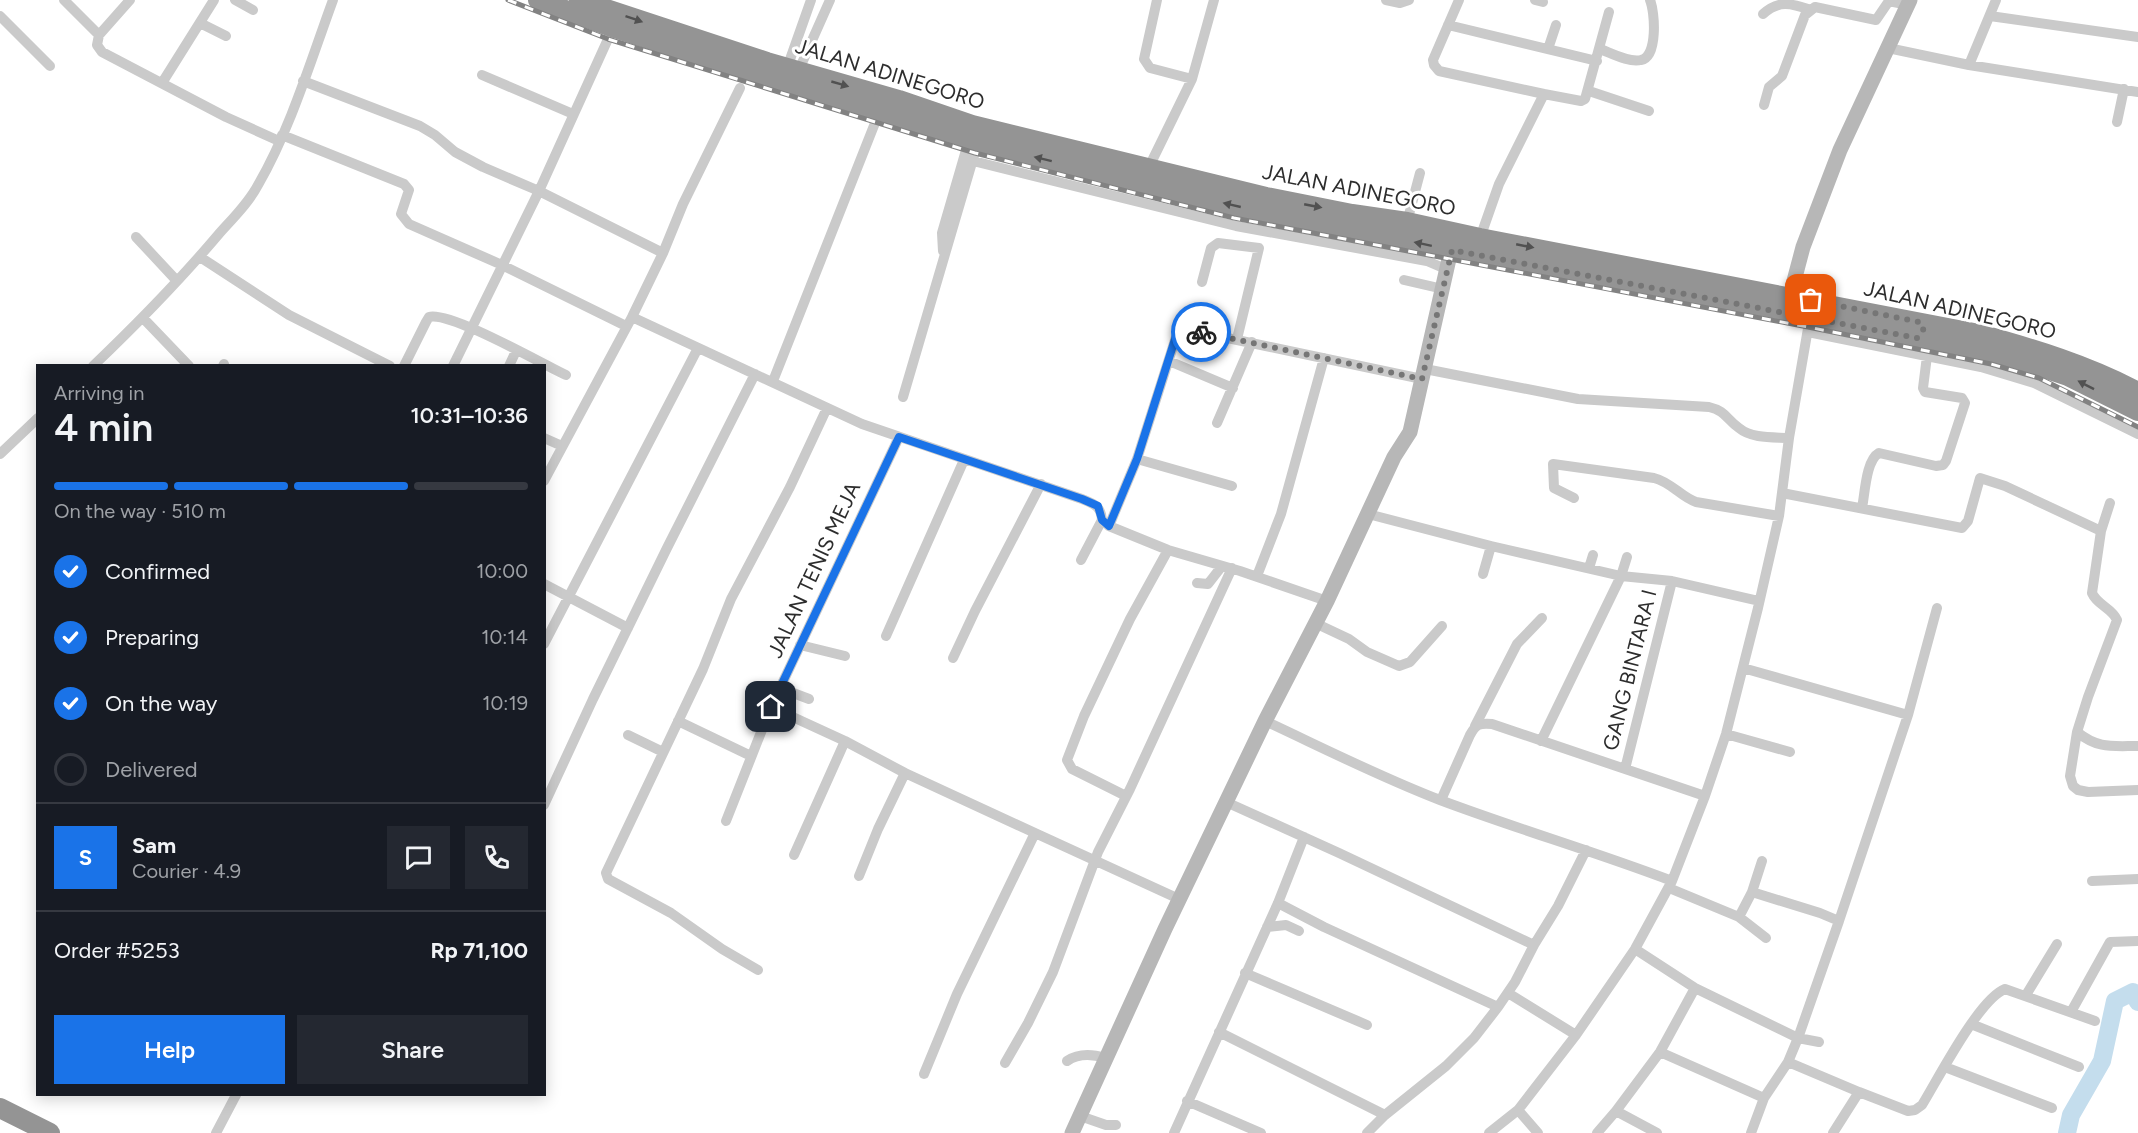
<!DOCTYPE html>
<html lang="en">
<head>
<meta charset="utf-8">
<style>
  :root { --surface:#171b24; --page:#242831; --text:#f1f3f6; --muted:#9ea1a6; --line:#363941; --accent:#1a73e8 }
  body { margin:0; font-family:Figtree,sans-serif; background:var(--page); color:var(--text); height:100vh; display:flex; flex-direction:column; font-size:22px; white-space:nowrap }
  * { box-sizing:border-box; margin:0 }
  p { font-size:20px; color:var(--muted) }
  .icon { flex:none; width:33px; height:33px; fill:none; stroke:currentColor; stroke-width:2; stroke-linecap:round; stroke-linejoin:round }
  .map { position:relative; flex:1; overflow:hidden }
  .details { position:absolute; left:36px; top:364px; width:510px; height:732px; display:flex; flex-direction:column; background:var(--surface); border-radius:0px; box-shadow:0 3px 15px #0003 }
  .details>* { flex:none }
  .pin { position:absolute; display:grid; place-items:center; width:51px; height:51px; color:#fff; margin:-26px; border-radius:12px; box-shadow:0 3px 9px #0006 }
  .courier { position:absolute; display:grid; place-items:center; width:60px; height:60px; margin:-30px; border:4px solid #1a73e8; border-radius:50%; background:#fff; color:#222; box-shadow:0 2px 8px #0007 }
  .headline em { font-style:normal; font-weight:600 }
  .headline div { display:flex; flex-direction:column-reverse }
  .headline { display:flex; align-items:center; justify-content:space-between; height:102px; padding:0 18px }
  h1 { font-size:39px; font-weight:600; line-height:45px }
  .bar { display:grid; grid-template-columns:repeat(4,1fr); gap:9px 6px; align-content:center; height:72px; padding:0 18px }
  .bar i { height:8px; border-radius:4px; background:var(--line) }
  .bar .selected { background:var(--accent) }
  .bar p { grid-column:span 4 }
  .line { display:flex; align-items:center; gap:15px; padding:0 18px; border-top:2px solid var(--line) }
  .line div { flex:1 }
  .round { display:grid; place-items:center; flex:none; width:63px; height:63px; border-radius:0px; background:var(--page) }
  ol { padding:0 18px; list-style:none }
  li { display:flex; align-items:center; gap:18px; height:66px }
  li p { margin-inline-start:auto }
  li .icon { padding:6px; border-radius:50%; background:var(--accent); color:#fff; stroke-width:4 }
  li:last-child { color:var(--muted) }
  li i { width:33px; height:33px; border:3px solid var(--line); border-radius:50% }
  .action { display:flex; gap:12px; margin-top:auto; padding:12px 18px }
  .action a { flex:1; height:69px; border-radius:0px; background:var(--accent); color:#fff; font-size:24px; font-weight:600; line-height:69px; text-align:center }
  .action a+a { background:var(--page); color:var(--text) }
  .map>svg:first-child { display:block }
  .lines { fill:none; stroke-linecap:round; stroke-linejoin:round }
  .river { stroke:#c4dded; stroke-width:18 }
  .street { stroke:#cacaca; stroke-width:10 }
  .secondary { stroke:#b7b7b7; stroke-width:15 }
  .highway { stroke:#949494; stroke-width:20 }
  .rail-casing { stroke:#828282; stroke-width:5 }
  .rail { stroke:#fff; stroke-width:3; stroke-dasharray:9; stroke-linecap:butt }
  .oneway { fill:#515151 }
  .done { stroke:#767676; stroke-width:6; stroke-dasharray:0 10.8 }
  .route { stroke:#1a73e8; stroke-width:8 }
  .labels { text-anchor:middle; stroke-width:6; stroke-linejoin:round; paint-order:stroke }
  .street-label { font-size:21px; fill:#2d2d2d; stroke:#fff }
</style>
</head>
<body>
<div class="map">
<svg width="2138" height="1133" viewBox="0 0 2138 1133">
  <rect width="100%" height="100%" fill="#fff"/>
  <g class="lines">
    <!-- river -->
    <path class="river" d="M 2067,1133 L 2071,1115 L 2102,1061 L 2115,1001 L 2133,992 L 2138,1002"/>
    <!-- street -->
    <path class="street" d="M 64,0 L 99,35
      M 130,0 L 99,35 L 97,45 L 102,52 L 226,117 L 279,141
      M 235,0 L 253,10
      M 1157,0 L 1144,59 L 1150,68 L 1192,79
      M 1386,0 L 1400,3 L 1409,0
      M 1459,0 L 1433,60 L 1434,65 L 1439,71 L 1544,94 L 1499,184 L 1480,238
      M 1535,0 L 1543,2
      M 1763,14 C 1779,0 1790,3 1811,10
      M 0,16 L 50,66
      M 1990,16 L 2138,37
      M 200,23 L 226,36
      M 1448,25 L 1597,61
      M 1888,48 L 1969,65 L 2138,92
      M 1548,49 L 1556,25
      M 1600,49 C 1611,53 1629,63 1641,60 C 1658,57 1655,12 1650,0
      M 1969,65 L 1996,0
      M 787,68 L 811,0
      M 798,72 L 830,0
      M 482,75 L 573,114
      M 303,81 L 420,126 L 435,135 L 455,152 L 483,167 L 539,191 L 663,253
      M 162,83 L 214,0
      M 1589,91 L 1649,111
      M 1544,94 L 1581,101 L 1585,99 L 1609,12
      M 1764,105 L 1769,87 L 1782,76 L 1805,15 L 1815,7 L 1876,20 L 1889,1 L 1908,5
      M 2117,122 L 2124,89
      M 282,135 L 404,184 L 409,190 L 401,214 L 409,224 L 502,265 L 626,326
      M 973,161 L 1236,226 L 1427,261 L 1448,270
      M 1148,169 L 1192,79 L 1214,0
      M 1407,222 L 1420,173
      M 136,237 L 177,281
      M 943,251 L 942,233 L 969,140
      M 200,257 L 289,315 L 390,366
      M 1404,280 L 1443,289
      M 1202,282 L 1211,248 L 1218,243 L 1259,248 L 1237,339
      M 632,317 L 862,424 L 1082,499 C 1094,504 1101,506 1102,520 L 1109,526
      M 143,318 L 189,366
      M 1808,332 L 1981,367 L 2034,383 L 2138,434
      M 1169,361 L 1233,388
      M 93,366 C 137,324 179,281 218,235 C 232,219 248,204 258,185 C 290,130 311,60 333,0
      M 223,366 L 224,364
      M 404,366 L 426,322 L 429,317 C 450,311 542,364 566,375
      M 453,366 L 539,191 L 608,39 L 612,27
      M 509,366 L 516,351
      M 1425,369 L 1578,399 L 1709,407 C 1726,411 1726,419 1739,428 C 1752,439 1774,437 1789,438
      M 773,381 L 875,123 L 881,114
      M 903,397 L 978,142
      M 1217,423 L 1252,342
      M 544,438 L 562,446
      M 0,454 L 38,418
      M 1137,459 L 1232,486
      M 544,481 L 632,317 L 663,253 L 683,204 L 740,88
      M 1782,493 L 1962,528 L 1968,521 L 1980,478 L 2005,486 L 2101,531 L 2092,593 C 2097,605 2112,608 2117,620 L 2088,697 L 2077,732 C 2098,749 2112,746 2138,746
      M 1574,498 L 1554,488 L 1553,464 L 1654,478 C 1671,482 1681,497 1696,502 L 1779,516
      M 1862,508 C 1865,493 1866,460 1879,453 L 1936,466 L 1943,465 L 1946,461 L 1965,403 L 1962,398 L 1925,392 L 1923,388 L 1927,356
      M 1368,514 L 1491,546 L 1621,576 L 1627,557
      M 2101,531 L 2110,503
      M 1081,560 L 1102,520
      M 1589,568 L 1593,555
      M 1483,574 L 1491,546
      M 1257,576 L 1281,514 L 1324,358
      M 1197,583 L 1208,584 L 1222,566
      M 544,584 L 628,628
      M 1327,601 L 1240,571 L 1168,550 L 1109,526 L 1137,459 L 1176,337 L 1183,331 L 1199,332 L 1422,379
      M 1315,623 L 1349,639 L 1367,652 L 1399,666 L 1410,662 L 1442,626
      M 886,636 L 964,460
      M 544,644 L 698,348
      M 800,645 L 845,656
      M 953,658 L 975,611 L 1041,484
      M 1743,668 L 1908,715
      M 780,688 L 809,699
      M 771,707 L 845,741 L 905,773 L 878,829 L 859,876
      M 678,721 L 751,756
      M 1265,721 C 1323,748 1380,777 1440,800 C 1517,829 1596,852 1672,881
      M 1475,726 L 1517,644 L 1542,618
      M 2077,732 L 2070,776 L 2073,786 L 2078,790 L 2088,792 L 2138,790
      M 1726,734 L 1790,752
      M 628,735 L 663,752
      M 1541,741 L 1621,576 L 1672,581 L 1759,601
      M 1625,769 L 1672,581
      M 905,773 L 1035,833
      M 1126,796 L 1072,769 L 1067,760 L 1084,716 L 1130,619 L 1168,550
      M 1441,800 L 1470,735 C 1476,724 1479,723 1492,724 L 1705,796
      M 1226,802 L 1339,853 L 1534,945 L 1515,982 L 1498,1007 L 1324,927 L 1278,903
      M 544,805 L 593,699 L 667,548 L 755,374
      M 726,821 L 771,707 L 899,437
      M 794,855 L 845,741
      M 2092,881 L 2138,879
      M 1669,888 L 1739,917 L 1752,892 L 1820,913 L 1839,921 L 1798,1038 L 1819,1042
      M 1752,892 L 1762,861
      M 1739,917 L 1766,938
      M 1839,921 L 1908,715 L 1937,608
      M 1267,927 L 1286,925 L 1299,931
      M 1534,945 L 1558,906 L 1586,850
      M 1635,949 L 1695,988 L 1798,1038 L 1788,1062 L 1764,1098 L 1660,1052
      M 758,970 L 722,949 L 671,913 L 608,879 L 606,873 L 703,669 L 731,599 L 790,487 L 827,408
      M 1245,973 L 1367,1025
      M 1508,993 L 1576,1035
      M 2026,995 L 2057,944
      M 2071,1012 L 2110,942 L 2138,941
      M 1971,1024 L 2079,1067
      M 1219,1032 L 1385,1115 L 1367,1133
      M 1067,1061 C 1079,1053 1092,1054 1105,1058
      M 1788,1062 L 1859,1092 L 1833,1133
      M 1005,1063 L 1028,1023 L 1053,972 L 1098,852 L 1130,789 L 1232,568
      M 1945,1067 L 2052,1108
      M 924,1074 L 957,994 L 1035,833 L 1179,899
      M 1859,1092 L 1908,1111 L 1915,1110 L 1922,1105 C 1938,1079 1979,999 2005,989 L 2095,1021
      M 1187,1101 L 1261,1133
      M 1518,1110 L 1538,1133
      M 1616,1111 L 1660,1052 L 1695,988
      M 1385,1115 L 1446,1066 L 1474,1038 L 1498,1007
      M 1080,1116 L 1106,1125 L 1116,1125
      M 216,1133 L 236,1095
      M 1174,1133 L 1278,903 L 1304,837
      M 1489,1133 L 1518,1110 L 1576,1035 L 1635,949 L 1672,881 L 1705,796 L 1726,734 L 1758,608 L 1779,516 L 1789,438 L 1810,317
      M 1597,1133 L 1616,1111 L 1657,1133
      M 1751,1133 L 1764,1098"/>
    <!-- secondary -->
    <path class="secondary" d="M 1790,296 L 1803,247 L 1840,150 L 1910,0
      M 1072,1133 L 1165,929 L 1265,721 L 1327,601 L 1394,457 L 1410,432 L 1451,250"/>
    <!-- highway -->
    <path class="highway" d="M 538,0 L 612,27 L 846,104 L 978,142 L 1143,184 L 1272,215 L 1451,250 L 1917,338 L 2020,360 L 2068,376 L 2138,411
      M 579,0 L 767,62 L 899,100 L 972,125 L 1266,197 L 1352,214 L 1407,222 L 1480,238 L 1979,334 C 2034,349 2087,365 2138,392
      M 0,1108 L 50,1133"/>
    <defs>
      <path id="rail" d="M 508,0 L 608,39 L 975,153 L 1234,218 L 1808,327 L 1991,364 L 2039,378 L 2138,427"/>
    </defs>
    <!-- rail casing -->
    <use href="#rail" class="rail-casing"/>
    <!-- rail -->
    <use href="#rail" class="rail"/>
  </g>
  <!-- one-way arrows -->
  <defs><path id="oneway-solid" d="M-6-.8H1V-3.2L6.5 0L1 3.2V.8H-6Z" transform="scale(1.5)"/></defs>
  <g class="oneway">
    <use href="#oneway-solid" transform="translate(634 19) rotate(19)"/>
    <use href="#oneway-solid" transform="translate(840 84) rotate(16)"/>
    <use href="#oneway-solid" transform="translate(1043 159) rotate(-166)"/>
    <use href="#oneway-solid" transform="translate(1232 205) rotate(-167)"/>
    <use href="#oneway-solid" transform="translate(1313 206) rotate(11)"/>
    <use href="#oneway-solid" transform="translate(1423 244) rotate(-168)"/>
    <use href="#oneway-solid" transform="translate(1525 246) rotate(11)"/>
    <use href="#oneway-solid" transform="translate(2086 385) rotate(-153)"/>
  </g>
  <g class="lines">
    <!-- done -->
    <path class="done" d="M 1201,332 L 1422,379 L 1452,250 L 1917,338 C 1922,334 1924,332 1923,325 L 1919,322 L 1811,300"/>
    <!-- route -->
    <path class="route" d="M 771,707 L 899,437 L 1082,499 L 1098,506 L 1102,520 L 1109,526 L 1137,459 L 1176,336 L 1184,331 L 1201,332"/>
  </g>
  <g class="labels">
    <!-- street labels -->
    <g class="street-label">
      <text transform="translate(890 74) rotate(17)" y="7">JALAN ADINEGORO</text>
      <text transform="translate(1359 190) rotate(11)" y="7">JALAN ADINEGORO</text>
      <text transform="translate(1960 310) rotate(13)" y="7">JALAN ADINEGORO</text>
      <text transform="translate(814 570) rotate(-65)" y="7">JALAN TENIS MEJA</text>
      <text transform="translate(1630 670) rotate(-76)" y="7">GANG BINTARA I</text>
    </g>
  </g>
</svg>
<div class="pin" style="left:1811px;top:300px;background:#ea580c"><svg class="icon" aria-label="bag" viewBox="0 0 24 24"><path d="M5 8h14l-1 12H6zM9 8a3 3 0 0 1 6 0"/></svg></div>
<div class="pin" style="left:771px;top:707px;background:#1f2937"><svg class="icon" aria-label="home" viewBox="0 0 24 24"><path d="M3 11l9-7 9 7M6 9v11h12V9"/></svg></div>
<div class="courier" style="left:1201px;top:332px"><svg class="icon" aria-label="bike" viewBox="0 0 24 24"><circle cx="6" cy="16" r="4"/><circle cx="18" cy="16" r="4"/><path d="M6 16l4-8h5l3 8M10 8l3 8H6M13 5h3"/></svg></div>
<section class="details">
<div class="headline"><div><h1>4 min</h1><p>Arriving in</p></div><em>10:31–10:36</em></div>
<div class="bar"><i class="selected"></i><i class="selected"></i><i class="selected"></i><i></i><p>On the way · 510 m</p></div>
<ol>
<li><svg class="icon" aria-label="check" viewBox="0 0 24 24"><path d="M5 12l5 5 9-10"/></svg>Confirmed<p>10:00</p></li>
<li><svg class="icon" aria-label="check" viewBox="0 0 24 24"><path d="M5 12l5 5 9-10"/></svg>Preparing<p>10:14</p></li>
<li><svg class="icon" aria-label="check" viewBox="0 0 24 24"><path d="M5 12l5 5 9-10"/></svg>On the way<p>10:19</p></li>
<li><i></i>Delivered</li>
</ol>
<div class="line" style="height:108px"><b class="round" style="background:var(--accent);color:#fff">S</b><div><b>Sam</b><p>Courier · 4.9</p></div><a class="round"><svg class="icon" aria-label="chat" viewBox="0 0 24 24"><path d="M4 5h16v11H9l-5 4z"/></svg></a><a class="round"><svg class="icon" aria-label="phone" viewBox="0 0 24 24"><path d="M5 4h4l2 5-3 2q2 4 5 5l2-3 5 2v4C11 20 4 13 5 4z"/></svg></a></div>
<div class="line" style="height:78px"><div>Order #5253</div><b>Rp 71,100</b></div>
<div class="action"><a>Help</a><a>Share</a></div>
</section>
</div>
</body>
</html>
